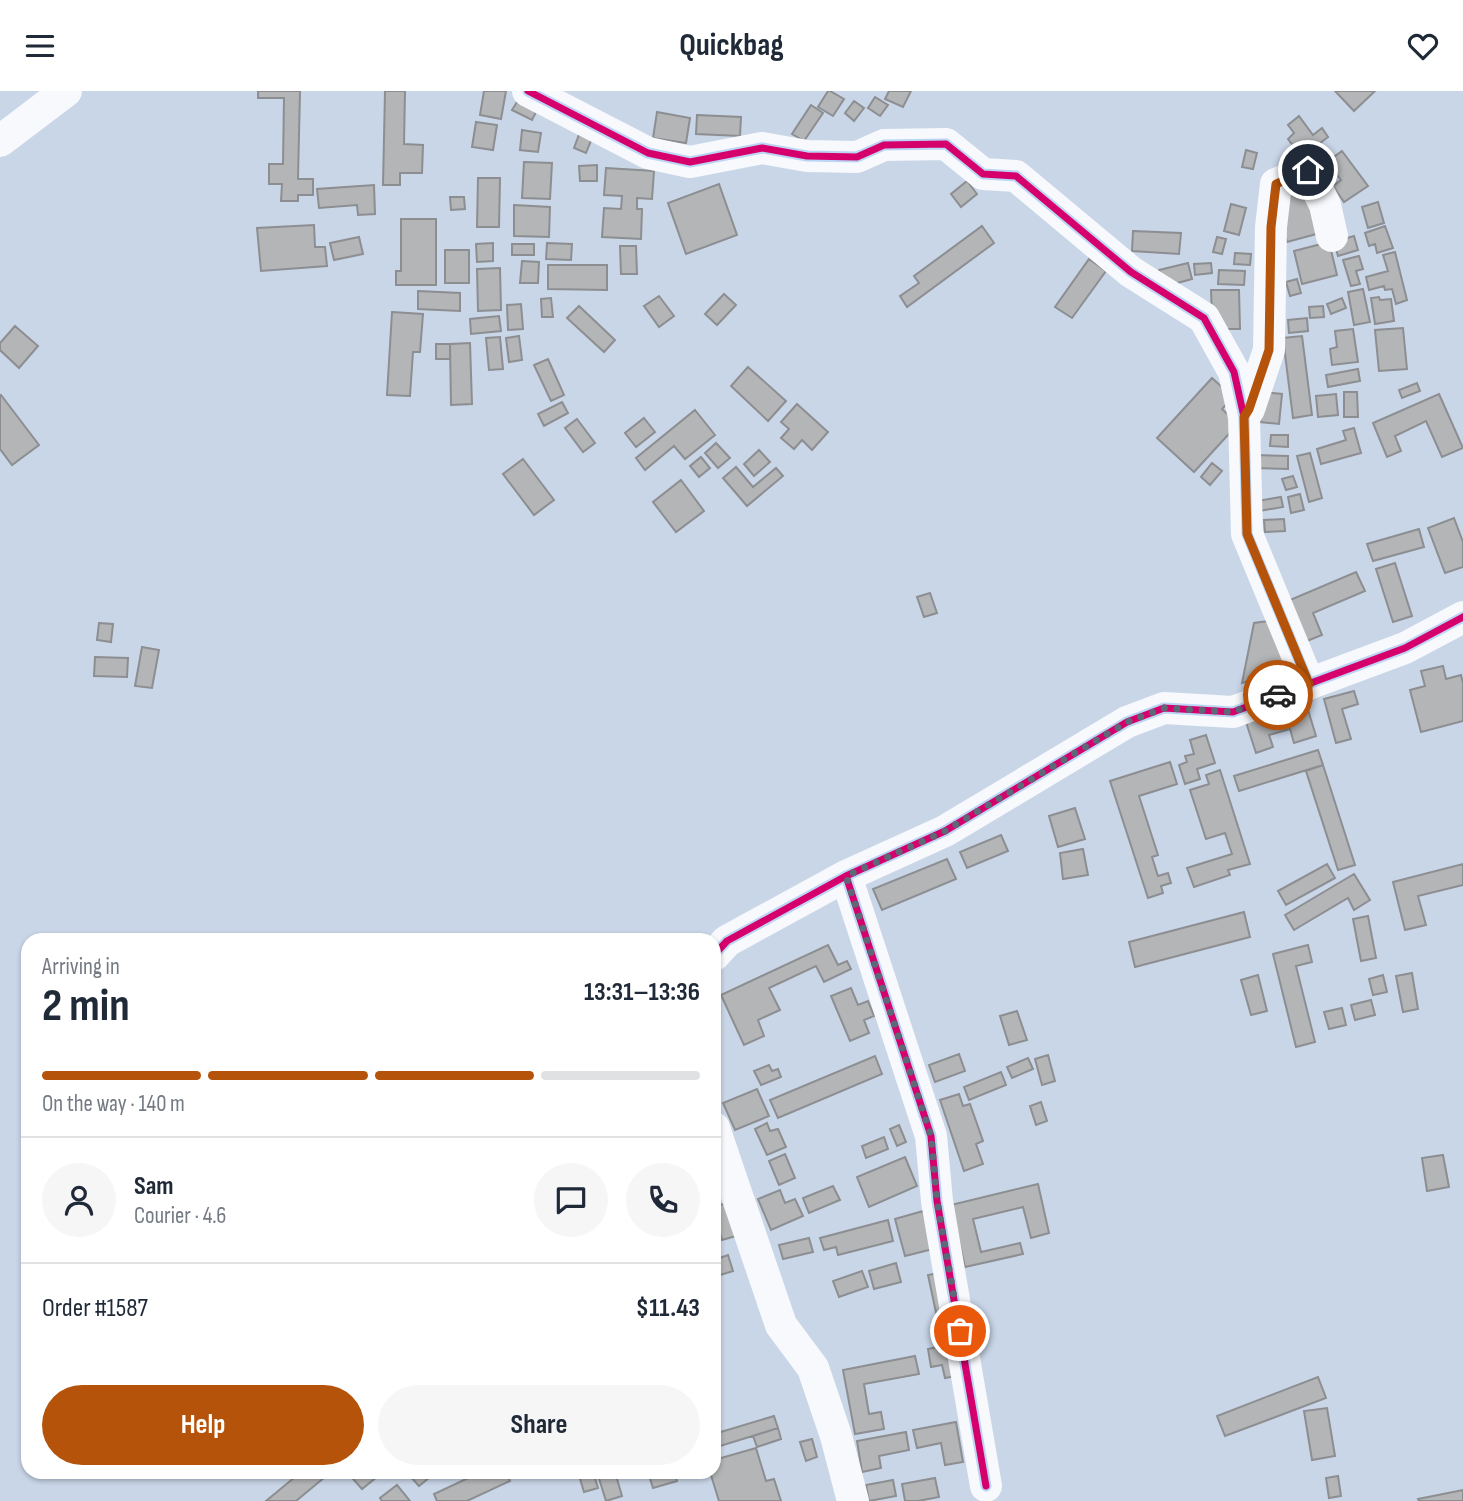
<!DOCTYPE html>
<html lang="en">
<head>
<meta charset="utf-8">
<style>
  :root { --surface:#fff; --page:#f6f6f7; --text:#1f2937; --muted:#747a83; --line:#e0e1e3; --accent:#b45309 }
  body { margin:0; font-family:"Sofia Sans Condensed",sans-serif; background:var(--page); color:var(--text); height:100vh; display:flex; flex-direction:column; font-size:26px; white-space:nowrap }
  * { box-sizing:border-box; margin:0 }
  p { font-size:23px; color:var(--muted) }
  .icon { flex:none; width:38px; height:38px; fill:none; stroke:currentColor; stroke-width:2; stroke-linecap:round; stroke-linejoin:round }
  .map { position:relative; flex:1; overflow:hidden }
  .panel { position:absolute; left:21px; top:842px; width:700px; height:546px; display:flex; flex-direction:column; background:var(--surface); border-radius:21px; box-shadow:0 2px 5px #0004 }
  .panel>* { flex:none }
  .pin { position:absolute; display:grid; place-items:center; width:60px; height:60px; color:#fff; margin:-30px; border:4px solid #fff; border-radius:50%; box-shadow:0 2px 7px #0007 }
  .courier { position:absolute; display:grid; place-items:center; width:70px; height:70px; margin:-35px; border:5px solid #b45309; border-radius:50%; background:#fff; color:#222; box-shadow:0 2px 9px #0007 }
  .overview em { font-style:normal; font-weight:700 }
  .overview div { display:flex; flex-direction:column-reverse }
  .overview { display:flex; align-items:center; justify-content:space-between; height:119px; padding:0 21px }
  h1 { font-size:46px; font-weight:700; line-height:52px }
  .bar { display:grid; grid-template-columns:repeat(4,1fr); gap:10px 7px; align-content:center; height:84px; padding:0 21px }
  .bar i { height:9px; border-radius:5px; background:var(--line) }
  .bar .on { background:var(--accent) }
  .bar p { grid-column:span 4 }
  .line { display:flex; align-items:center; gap:18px; padding:0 21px; border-top:2px solid var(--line) }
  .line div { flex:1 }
  .round { display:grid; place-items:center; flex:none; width:74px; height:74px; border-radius:37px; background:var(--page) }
  .button { display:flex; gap:14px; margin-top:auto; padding:14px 21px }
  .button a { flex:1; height:80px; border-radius:42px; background:var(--accent); color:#fff; font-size:28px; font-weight:700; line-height:80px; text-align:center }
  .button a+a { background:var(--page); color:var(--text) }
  header { display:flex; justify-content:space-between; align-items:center; height:91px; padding:0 21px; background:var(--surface); font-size:32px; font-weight:700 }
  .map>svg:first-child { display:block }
  .building { fill:#b4b5b7; stroke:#8c8e91; stroke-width:2 }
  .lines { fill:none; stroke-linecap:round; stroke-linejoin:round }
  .street { stroke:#f7f9fc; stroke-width:32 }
  .cycleway-casing { stroke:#bcd5f5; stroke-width:11 }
  .cycleway { stroke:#d6006c; stroke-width:7 }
  .done { stroke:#5e6978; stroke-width:7; stroke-dasharray:0 12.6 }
  .route { stroke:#b45309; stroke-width:9 }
</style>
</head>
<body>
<header><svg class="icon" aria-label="menu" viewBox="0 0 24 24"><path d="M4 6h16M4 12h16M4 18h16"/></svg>Quickbag<svg class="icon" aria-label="heart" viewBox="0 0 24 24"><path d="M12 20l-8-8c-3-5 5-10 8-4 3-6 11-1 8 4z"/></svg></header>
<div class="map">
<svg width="1463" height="1410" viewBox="0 0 1463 1410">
  <rect width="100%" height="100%" fill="#c9d6e8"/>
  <!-- building -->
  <path class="building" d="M 258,0 L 300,0 L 298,88 L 313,88 L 313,104 L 298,104 L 298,110 L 281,110 L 282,93 L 269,93 L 269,73 L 283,73 L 284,7 L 258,7 Z
    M 385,0 L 405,0 L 404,53 L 423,54 L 422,82 L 400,82 L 400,94 L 383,94 Z
    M 484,0 L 506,0 L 501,28 L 480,24 Z
    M 828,0 L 830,0 L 844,8 L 833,25 L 818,16 Z
    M 889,0 L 911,0 L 903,16 L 885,8 Z
    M 1335,0 L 1375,0 L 1354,20 Z
    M 520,6 L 539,15 L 532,29 L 512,19 Z
    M 875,6 L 888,14 L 880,25 L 868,17 Z
    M 854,10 L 864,17 L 854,30 L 845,22 Z
    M 811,14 L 823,22 L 804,50 L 792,43 Z
    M 657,21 L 690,27 L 686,52 L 653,47 Z
    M 697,24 L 741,26 L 740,45 L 696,43 Z
    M 1299,25 L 1313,44 L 1322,37 L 1328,46 L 1302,66 L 1288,48 L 1294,42 L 1288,34 Z
    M 476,31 L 497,34 L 493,59 L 472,56 Z
    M 522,39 L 541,42 L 538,61 L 520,59 Z
    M 580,41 L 593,45 L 586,62 L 574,57 Z
    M 1246,59 L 1257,62 L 1253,78 L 1242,76 Z
    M 1342,60 L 1368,95 L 1344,111 L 1333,95 L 1341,89 L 1327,71 Z
    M 524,71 L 552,72 L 550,108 L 522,107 Z
    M 597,74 L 597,90 L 580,90 L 579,75 Z
    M 606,77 L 654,80 L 652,108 L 637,107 L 637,118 L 642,118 L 641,148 L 602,146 L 604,117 L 621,118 L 622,105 L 604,104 Z
    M 478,87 L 500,87 L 499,136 L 477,136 Z
    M 967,90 L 977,103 L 961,116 L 951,103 Z
    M 719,93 L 737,144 L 686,163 L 668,112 Z
    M 374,94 L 375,123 L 358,124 L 357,114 L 319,117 L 317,98 Z
    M 1308,96 L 1320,142 L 1287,151 L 1275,105 Z
    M 450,106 L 464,106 L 465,118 L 451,119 Z
    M 1378,111 L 1384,132 L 1368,137 L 1362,116 Z
    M 1231,113 L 1246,117 L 1239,144 L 1224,140 Z
    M 514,114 L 550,116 L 549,146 L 514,145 Z
    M 401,128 L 436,128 L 436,194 L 396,194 L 396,180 L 401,180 Z
    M 314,134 L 315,156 L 325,156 L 327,175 L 261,180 L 257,137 Z
    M 982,135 L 994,152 L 907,216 L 900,205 L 919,192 L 914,185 Z
    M 1385,135 L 1393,157 L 1377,162 L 1375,153 L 1369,155 L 1365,142 Z
    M 1133,140 L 1181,142 L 1179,163 L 1132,160 Z
    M 1354,145 L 1358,159 L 1338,165 L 1334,151 Z
    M 359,146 L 363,163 L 334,169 L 330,152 Z
    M 1217,146 L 1226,148 L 1222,163 L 1213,161 Z
    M 1329,151 L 1337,184 L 1302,193 L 1294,160 Z
    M 493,152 L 493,170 L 477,171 L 476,153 Z
    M 547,152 L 572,153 L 571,169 L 546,168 Z
    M 512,153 L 534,153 L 534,164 L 512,164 Z
    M 620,155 L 636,155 L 637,183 L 621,183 Z
    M 445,159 L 469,159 L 469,192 L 445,192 Z
    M 1395,161 L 1407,209 L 1396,213 L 1392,198 L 1385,199 L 1384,195 L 1369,199 L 1366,186 L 1388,180 L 1383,164 Z
    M 1235,162 L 1251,163 L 1250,174 L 1234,173 Z
    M 1359,165 L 1363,178 L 1356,180 L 1360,193 L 1351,195 L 1343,169 Z
    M 1089,168 L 1106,180 L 1072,227 L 1055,216 Z
    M 522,170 L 539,171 L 538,192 L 520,192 Z
    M 1188,172 L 1192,188 L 1163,196 L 1159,179 Z
    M 1211,172 L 1212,182 L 1195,184 L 1194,173 Z
    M 548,174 L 607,174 L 607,199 L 548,198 Z
    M 500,177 L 501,219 L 478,220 L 477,178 Z
    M 1219,179 L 1245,180 L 1244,194 L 1218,193 Z
    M 1297,188 L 1301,202 L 1290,205 L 1286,191 Z
    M 1363,198 L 1370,231 L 1354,234 L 1348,201 Z
    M 1211,199 L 1239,199 L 1240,238 L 1219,238 L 1212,224 Z
    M 418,200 L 460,202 L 460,220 L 418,218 Z
    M 724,203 L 736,214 L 717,234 L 705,223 Z
    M 659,205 L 674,225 L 659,236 L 644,215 Z
    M 1379,206 L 1380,209 L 1391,208 L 1394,230 L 1375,233 L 1371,207 Z
    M 551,207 L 553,226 L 542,226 L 541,208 Z
    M 1342,207 L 1346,217 L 1331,223 L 1327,213 Z
    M 521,213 L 523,238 L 508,239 L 507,214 Z
    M 579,215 L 615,249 L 604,261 L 567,227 Z
    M 1323,215 L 1324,226 L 1310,227 L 1309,216 Z
    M 392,221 L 423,223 L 420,261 L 413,261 L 410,305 L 387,304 Z
    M 499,225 L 501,240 L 471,243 L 470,228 Z
    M 1307,227 L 1308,240 L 1289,242 L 1288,229 Z
    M 15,235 L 38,255 L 19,277 L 0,259 L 0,252 Z
    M 1403,237 L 1407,278 L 1379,280 L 1375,239 Z
    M 1353,238 L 1358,271 L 1332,274 L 1330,258 L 1337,256 L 1335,240 Z
    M 519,245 L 522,269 L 509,271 L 506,247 Z
    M 1302,245 L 1312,324 L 1293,327 L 1283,247 Z
    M 500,246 L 503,278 L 489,279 L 486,247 Z
    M 470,252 L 472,313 L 451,314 L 450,253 Z
    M 436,253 L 450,253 L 450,268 L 436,268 Z
    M 548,268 L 564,304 L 551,310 L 534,274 Z
    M 748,276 L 786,310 L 768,330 L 731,295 Z
    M 1358,278 L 1360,290 L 1328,296 L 1326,284 Z
    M 1212,287 L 1233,306 L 1222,318 L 1238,333 L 1194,381 L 1157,347 Z
    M 1417,292 L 1420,300 L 1402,307 L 1399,299 Z
    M 1264,301 L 1282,303 L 1279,333 L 1260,331 Z
    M 1344,301 L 1357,301 L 1358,326 L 1344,326 Z
    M 1336,303 L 1338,324 L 1318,326 L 1316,305 Z
    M 1439,303 L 1463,357 L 1442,366 L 1426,330 L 1395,345 L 1401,360 L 1387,366 L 1373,332 Z
    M 1,304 L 39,354 L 12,374 L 0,358 L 0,305 Z
    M 562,311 L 568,322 L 544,335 L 538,323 Z
    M 797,313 L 828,341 L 812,359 L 802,349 L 794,358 L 781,347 L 789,338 L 781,331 Z
    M 695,319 L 715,344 L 685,368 L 674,355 L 645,379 L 636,367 Z
    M 644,327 L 655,341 L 636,356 L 625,342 Z
    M 577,328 L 595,352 L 583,361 L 565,337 Z
    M 1354,337 L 1361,362 L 1321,373 L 1317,358 L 1346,349 L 1343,340 Z
    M 1271,344 L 1288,344 L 1288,356 L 1270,355 Z
    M 716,352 L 730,367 L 718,377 L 705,362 Z
    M 759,359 L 770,371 L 754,385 L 744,373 Z
    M 1310,362 L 1322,407 L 1309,411 L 1297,365 Z
    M 1253,364 L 1288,365 L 1288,378 L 1253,377 Z
    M 701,366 L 710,377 L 699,386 L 690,375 Z
    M 523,368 L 554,409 L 534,424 L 503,383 Z
    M 1212,372 L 1222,380 L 1210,394 L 1201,386 Z
    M 736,376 L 753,396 L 776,377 L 783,385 L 747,415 L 723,387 Z
    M 1293,385 L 1297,396 L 1286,399 L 1282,388 Z
    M 681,389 L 704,420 L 676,441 L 653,411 Z
    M 1300,403 L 1304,419 L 1291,422 L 1288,406 Z
    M 1281,406 L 1283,416 L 1259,420 L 1257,410 Z
    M 1454,427 L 1463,451 L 1463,476 L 1445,482 L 1428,437 Z
    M 1284,428 L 1285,440 L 1265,441 L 1264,429 Z
    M 1419,438 L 1424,456 L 1373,470 L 1367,453 Z
    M 1395,472 L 1412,525 L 1393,531 L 1376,478 Z
    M 1356,481 L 1365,500 L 1313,522 L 1322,544 L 1307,550 L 1290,509 Z
    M 930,502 L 937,522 L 924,526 L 917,506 Z
    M 1275,529 L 1291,577 L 1242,592 L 1254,532 Z
    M 99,532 L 113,533 L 111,551 L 97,549 Z
    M 142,556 L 159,559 L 152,597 L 135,595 Z
    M 95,566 L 128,567 L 127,586 L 94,585 Z
    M 1443,575 L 1446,588 L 1461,584 L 1463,592 L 1463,630 L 1421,641 L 1410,599 L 1425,595 L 1421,580 Z
    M 1354,600 L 1358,613 L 1342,618 L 1351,648 L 1336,652 L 1324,608 Z
    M 1305,609 L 1316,645 L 1294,652 L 1290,638 L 1269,644 L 1273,656 L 1256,662 L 1245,628 Z
    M 1206,644 L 1215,672 L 1197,678 L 1200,688 L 1185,693 L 1179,674 L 1187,671 L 1185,665 L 1194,663 L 1190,649 Z
    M 1318,659 L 1323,674 L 1239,700 L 1234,685 Z
    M 1170,671 L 1177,693 L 1139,705 L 1158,764 L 1152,766 L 1158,785 L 1168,782 L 1171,792 L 1161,795 L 1163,802 L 1148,807 L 1110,690 Z
    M 1323,674 L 1355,774 L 1338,779 L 1306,680 Z
    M 1220,679 L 1250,773 L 1228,779 L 1230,784 L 1194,796 L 1187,777 L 1232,763 L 1225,742 L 1206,748 L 1190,699 L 1209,693 L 1206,684 Z
    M 1075,717 L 1085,748 L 1058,756 L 1049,725 Z
    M 1001,744 L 1008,760 L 967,777 L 960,761 Z
    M 1083,758 L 1088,784 L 1063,788 L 1060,762 Z
    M 947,768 L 956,788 L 882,819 L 873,798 Z
    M 1327,773 L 1335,787 L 1286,814 L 1278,800 Z
    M 1463,773 L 1463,794 L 1418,805 L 1426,834 L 1405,839 L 1393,791 Z
    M 1354,783 L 1370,809 L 1354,819 L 1348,807 L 1294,839 L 1285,824 Z
    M 1244,821 L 1250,846 L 1135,876 L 1129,851 Z
    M 1368,825 L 1376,867 L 1361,870 L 1353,828 Z
    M 828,854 L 838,874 L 847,870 L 851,878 L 824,891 L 816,875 L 769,897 L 780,919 L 758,929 L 764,945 L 744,954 L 721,904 Z
    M 1308,854 L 1312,871 L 1296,875 L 1315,951 L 1296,956 L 1273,863 Z
    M 1412,882 L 1418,918 L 1403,921 L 1396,885 Z
    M 1258,884 L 1267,920 L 1251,924 L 1241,889 Z
    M 1383,884 L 1387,901 L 1373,904 L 1369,888 Z
    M 851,897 L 858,914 L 868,910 L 874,925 L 864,929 L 869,942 L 850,950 L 831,905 Z
    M 1371,909 L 1375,924 L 1355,929 L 1351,914 Z
    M 1342,917 L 1346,934 L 1329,938 L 1324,921 Z
    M 1017,920 L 1027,949 L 1009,954 L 1000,925 Z
    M 959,963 L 965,980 L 935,991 L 929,974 Z
    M 1048,964 L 1055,990 L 1042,994 L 1035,968 Z
    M 875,965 L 882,983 L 778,1027 L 770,1009 Z
    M 1028,967 L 1033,978 L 1012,987 L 1007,976 Z
    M 769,974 L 772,980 L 778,978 L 781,986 L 761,994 L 754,980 Z
    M 1001,981 L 1006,994 L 969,1009 L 964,996 Z
    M 757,998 L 769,1025 L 735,1039 L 723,1012 Z
    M 959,1003 L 963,1015 L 970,1013 L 983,1050 L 976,1053 L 983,1073 L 964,1080 L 940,1009 Z
    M 1041,1011 L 1047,1030 L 1036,1034 L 1030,1015 Z
    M 767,1032 L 770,1040 L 778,1038 L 786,1056 L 767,1064 L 755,1038 Z
    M 899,1034 L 906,1051 L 897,1055 L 890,1038 Z
    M 884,1046 L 888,1058 L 866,1067 L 862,1055 Z
    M 785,1063 L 795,1087 L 779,1094 L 769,1070 Z
    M 1443,1064 L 1449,1096 L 1427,1100 L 1422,1067 Z
    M 905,1066 L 917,1095 L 869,1116 L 857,1086 Z
    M 1038,1093 L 1049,1142 L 1031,1147 L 1023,1116 L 973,1128 L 981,1161 L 1020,1152 L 1023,1163 L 965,1176 L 951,1114 Z
    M 833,1095 L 840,1109 L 809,1122 L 803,1107 Z
    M 780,1099 L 785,1112 L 795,1108 L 803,1125 L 771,1139 L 758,1108 Z
    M 726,1112 L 736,1145 L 722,1149 L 714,1122 L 714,1116 Z
    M 923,1120 L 933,1158 L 905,1165 L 895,1128 Z
    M 888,1129 L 893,1150 L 838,1164 L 836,1156 L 824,1159 L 820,1147 Z
    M 809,1147 L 813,1161 L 783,1168 L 779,1154 Z
    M 728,1164 L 733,1180 L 714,1186 L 714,1169 Z
    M 896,1172 L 901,1191 L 874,1198 L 869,1180 Z
    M 862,1180 L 868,1196 L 839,1206 L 833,1190 Z
    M 944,1181 L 954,1227 L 938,1231 L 928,1184 Z
    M 955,1252 L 961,1284 L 945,1287 L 942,1274 L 931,1276 L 928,1258 Z
    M 915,1265 L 919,1283 L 864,1293 L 869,1323 L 881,1321 L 884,1338 L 855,1343 L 843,1279 Z
    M 1318,1286 L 1326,1307 L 1225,1345 L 1217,1325 Z
    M 1327,1317 L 1335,1365 L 1312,1369 L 1304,1320 Z
    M 774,1325 L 778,1337 L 714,1357 L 714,1343 Z
    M 956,1331 L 963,1371 L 945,1374 L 941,1352 L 917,1357 L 913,1339 Z
    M 778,1337 L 781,1348 L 757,1356 L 753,1345 Z
    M 906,1341 L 909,1359 L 879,1365 L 881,1377 L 862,1381 L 857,1350 Z
    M 812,1348 L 817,1366 L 806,1370 L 800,1351 Z
    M 756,1357 L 766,1390 L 774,1388 L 781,1410 L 719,1410 L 710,1381 L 714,1381 L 714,1369 Z
    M 301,1381 L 331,1381 L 296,1410 L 266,1410 Z
    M 347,1381 L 383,1381 L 362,1398 Z
    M 413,1381 L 436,1381 L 419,1395 L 409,1384 Z
    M 481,1381 L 505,1381 L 510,1390 L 467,1410 L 437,1410 L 434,1403 Z
    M 578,1381 L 593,1381 L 598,1397 L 584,1401 Z
    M 597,1381 L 615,1381 L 622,1405 L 606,1410 Z
    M 648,1381 L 674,1381 L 677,1390 L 653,1397 Z
    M 1338,1385 L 1341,1405 L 1329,1407 L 1326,1387 Z
    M 935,1387 L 939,1406 L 918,1410 L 905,1410 L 902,1393 Z
    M 893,1389 L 896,1405 L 869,1410 L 866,1394 Z
    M 397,1394 L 410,1410 L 382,1410 L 380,1407 Z
    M 1463,1399 L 1463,1410 L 1419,1410 L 1418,1408 Z"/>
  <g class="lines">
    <!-- street -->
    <path class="street" d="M 528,0 L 648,62 L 690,71 L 762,57 L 807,65 L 857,66 L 884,54 L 946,53 L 983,83 L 1016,85 L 1131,181 L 1204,227 L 1234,281 L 1244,326 L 1247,443 L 1309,593
      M 0,50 L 66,0
      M 1244,326 L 1249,318 L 1269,259 L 1271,136 L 1276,93 L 1308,79 L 1325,114 L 1332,145
      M 846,785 L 931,1045 L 937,1110 L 986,1395
      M 714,864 L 727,850 L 846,785 L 945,740 L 1127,631 L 1164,617 L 1233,621 L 1405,557 L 1463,526
      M 714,1037 L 781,1234 L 813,1277 L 836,1345 L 853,1410"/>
    <defs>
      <path id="cycleway" d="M 528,0 L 648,62 L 690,71 L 762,57 L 807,65 L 857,66 L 884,54 L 946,53 L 983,83 L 1016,85 L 1131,181 L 1204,227 L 1234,281 L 1244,326 L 1247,443 L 1309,593
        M 846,785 L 931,1045 L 937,1110 L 986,1395
        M 714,864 L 727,850 L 846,785 L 945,740 L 1127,631 L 1164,617 L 1233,621 L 1405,557 L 1463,526"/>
    </defs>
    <!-- cycleway casing -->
    <use href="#cycleway" class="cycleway-casing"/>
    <!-- cycleway -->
    <use href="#cycleway" class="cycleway"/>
  </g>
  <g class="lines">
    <!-- done -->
    <path class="done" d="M 960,1240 L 937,1110 L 931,1045 L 846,785 L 945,740 L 1127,631 L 1164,617 L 1233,621 L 1278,604"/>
    <!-- route -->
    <path class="route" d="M 1278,604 L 1309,593 L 1247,443 L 1244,326 L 1249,318 L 1269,259 L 1271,136 L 1276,93 L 1308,79"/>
  </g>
</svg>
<div class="pin" style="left:960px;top:1240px;background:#ea580c"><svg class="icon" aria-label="bag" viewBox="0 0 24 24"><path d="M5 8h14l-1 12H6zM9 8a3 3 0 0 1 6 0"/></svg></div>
<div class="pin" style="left:1308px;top:79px;background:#1f2937"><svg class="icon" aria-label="home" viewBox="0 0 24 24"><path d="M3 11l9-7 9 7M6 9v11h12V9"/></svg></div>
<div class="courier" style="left:1278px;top:604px"><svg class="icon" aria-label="car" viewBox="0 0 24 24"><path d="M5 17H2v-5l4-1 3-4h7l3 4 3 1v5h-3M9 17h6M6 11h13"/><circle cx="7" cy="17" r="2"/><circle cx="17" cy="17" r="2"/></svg></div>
<section class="panel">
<div class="overview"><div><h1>2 min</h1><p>Arriving in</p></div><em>13:31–13:36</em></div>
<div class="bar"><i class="on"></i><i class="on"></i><i class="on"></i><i></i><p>On the way · 140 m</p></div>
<div class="line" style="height:126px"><a class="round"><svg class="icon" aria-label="person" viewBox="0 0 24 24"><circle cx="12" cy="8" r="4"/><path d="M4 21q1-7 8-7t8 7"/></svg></a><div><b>Sam</b><p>Courier · 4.6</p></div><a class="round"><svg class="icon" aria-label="chat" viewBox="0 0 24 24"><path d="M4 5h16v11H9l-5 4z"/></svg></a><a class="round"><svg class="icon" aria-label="phone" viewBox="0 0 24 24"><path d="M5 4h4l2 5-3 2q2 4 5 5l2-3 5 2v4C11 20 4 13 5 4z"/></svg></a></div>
<div class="line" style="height:91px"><div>Order #1587</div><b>$11.43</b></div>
<div class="button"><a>Help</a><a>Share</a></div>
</section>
</div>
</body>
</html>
